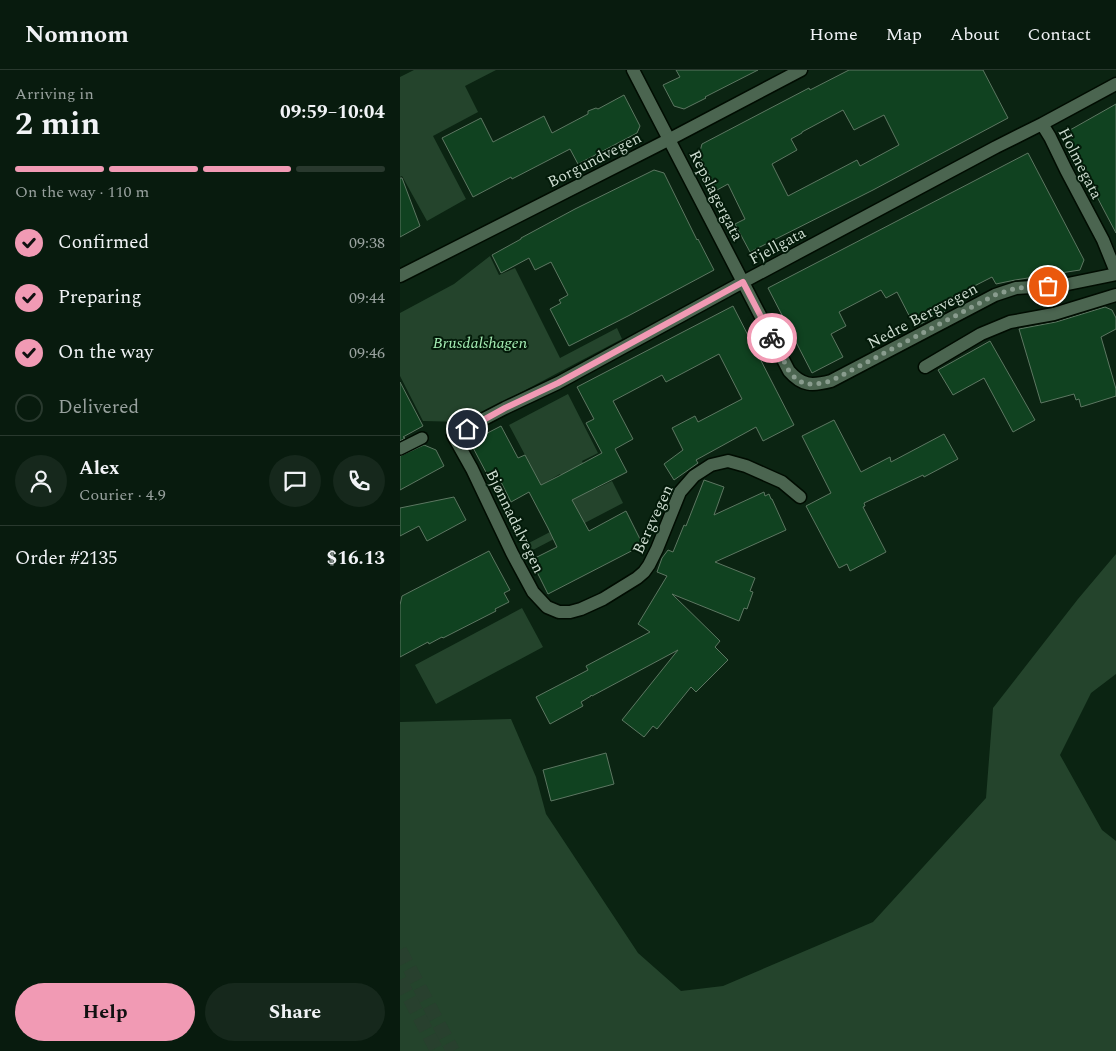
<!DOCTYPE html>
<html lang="en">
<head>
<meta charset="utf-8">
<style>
  :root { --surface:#081b0e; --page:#16281c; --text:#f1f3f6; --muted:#98a19e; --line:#29392e; --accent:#f19ab4 }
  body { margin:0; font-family:Spectral,serif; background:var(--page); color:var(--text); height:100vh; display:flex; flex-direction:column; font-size:19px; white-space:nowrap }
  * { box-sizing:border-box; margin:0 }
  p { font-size:16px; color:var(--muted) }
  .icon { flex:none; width:28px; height:28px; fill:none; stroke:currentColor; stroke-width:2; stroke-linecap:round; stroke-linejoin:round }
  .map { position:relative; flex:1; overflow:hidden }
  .panel { display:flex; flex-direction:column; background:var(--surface); width:400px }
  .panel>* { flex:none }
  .pin { position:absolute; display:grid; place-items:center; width:42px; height:42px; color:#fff; margin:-21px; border:2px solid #fff; border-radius:50%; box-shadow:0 1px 5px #0007 }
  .courier { position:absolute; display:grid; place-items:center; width:50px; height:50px; margin:-25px; border:4px solid #f19ab4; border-radius:50%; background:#fff; color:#222; box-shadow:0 1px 6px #0007 }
  .head em { font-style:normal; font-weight:700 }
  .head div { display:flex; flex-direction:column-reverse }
  .head { display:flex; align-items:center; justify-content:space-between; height:85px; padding:0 15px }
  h1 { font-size:32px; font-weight:700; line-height:38px }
  .bar { display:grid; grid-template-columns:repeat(4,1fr); gap:8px 5px; align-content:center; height:60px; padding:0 15px }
  .bar i { height:6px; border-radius:4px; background:var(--line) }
  .bar .current { background:var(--accent) }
  .bar p { grid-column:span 4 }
  .line { display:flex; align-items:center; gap:12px; padding:0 15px; border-top:1px solid var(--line) }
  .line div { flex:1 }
  .round { display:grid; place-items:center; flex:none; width:52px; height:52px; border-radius:26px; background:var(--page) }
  ol { padding:0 15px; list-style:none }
  li { display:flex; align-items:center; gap:15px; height:55px }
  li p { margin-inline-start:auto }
  li .icon { padding:5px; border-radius:50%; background:var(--accent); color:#111; stroke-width:4 }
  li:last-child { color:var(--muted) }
  li i { width:28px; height:28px; border:2px solid var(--line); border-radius:50% }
  .button { display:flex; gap:10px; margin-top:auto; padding:10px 15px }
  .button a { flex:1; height:58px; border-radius:30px; background:var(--accent); color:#111; font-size:20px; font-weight:700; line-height:58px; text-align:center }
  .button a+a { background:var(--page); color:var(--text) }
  header { display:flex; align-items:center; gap:30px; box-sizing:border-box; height:70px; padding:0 25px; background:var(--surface); border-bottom:1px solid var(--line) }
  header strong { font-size:24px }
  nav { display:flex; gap:28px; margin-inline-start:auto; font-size:18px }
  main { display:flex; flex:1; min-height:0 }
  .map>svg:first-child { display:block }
  .green { fill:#24442c }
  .building { fill:#104220; stroke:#5d7762; fill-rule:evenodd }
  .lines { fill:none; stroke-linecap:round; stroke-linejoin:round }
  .trunk-tunnel { stroke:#28402e; stroke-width:14; stroke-dasharray:14 7; stroke-linecap:butt }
  .service-casing { stroke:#000c01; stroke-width:14 }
  .minor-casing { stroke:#000c01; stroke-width:15 }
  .secondary-casing { stroke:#000c01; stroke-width:15 }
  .service { stroke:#4b6550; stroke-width:11 }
  .minor { stroke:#4b6550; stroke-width:12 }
  .secondary { stroke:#4b6550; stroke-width:12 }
  .done { stroke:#899c8e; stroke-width:5; stroke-dasharray:0 9 }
  .route { stroke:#f19ab4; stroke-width:6 }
  .labels { text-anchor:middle; stroke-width:4; stroke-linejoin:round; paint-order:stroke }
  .street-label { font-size:16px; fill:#cddcd0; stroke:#031a09 }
  .park-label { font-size:16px; font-style:italic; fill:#a6f0b6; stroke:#031a09 }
</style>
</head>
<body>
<header>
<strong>Nomnom</strong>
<nav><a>Home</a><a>Map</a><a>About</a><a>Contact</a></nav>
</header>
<main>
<section class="panel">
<div class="head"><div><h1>2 min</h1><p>Arriving in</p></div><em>09:59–10:04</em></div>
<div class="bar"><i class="current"></i><i class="current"></i><i class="current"></i><i></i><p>On the way · 110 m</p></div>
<ol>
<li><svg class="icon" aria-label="check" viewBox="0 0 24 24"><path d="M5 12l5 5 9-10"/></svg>Confirmed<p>09:38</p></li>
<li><svg class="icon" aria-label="check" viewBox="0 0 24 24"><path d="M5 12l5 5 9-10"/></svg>Preparing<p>09:44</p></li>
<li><svg class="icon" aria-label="check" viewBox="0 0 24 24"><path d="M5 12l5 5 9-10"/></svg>On the way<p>09:46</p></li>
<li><i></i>Delivered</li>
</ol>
<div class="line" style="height:90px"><a class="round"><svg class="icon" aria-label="person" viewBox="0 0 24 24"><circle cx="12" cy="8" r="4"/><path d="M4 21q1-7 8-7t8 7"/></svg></a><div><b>Alex</b><p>Courier · 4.9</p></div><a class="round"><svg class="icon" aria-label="chat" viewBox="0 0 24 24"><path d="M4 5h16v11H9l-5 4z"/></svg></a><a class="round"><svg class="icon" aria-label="phone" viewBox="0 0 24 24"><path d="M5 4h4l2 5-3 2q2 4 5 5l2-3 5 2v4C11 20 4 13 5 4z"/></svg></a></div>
<div class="line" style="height:65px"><div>Order #2135</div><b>$16.13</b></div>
<div class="button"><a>Help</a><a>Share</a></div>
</section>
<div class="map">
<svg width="716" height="981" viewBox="0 0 716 981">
  <rect width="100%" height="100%" fill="#0b2412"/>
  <!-- green -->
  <path class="green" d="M 14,0 L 96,0 L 65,16 L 78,42 L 33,66 L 66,129 L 27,151 L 2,106 L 0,107 L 0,7 Z
    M 90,186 L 99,205 L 115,198 L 160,288 L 217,258 L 222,269 L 65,352 L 23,351 L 0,306 L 0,243 L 54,214 Z
    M 168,324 L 198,383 L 182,391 L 195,419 L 212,411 L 223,433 L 129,482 L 125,475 L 150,462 L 142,446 L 174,429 L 160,404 L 141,415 L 109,355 Z
    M 716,484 L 716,604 L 691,623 L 660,685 L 702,760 L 716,771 L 716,981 L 0,981 L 0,652 L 111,649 L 136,707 L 146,744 L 238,883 L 281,921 L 323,916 L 473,852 L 586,728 L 593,638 L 678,529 Z
    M 122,538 L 143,577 L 36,634 L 15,595 Z"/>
  <!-- building -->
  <path class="building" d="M 276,0 L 358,0 L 305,27 L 306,28 L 284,39 L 274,36 L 263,15 L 280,7 Z
    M 449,0 L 583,0 L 608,48 L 473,120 L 350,182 L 335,154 L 345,149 L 328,114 L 317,120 L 299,85 L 302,74 L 409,18 L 410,20 ZM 443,40 L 454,60 L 484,45 L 499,75 L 460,96 L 457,90 L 388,126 L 372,94 L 397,80 L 391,69 L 402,63 L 402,62 Z
    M 224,25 L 240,56 L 237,63 L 178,94 L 170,79 L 112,109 L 111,107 L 73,127 L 42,68 L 81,48 L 93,72 L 144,46 L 152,63 L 188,44 L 188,41 L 196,38 L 198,39 Z
    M 716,34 L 716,163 L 667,70 L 670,60 Z
    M 628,83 L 684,190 L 680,200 L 615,210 L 596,214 L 592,207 L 541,233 L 545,241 L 515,257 L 497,222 L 486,228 L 481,220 L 439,242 L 446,256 L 431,264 L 443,287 L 412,303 L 368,218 Z
    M 254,100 L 264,103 L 297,170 L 298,169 L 314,200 L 228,246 L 169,276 L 150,239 L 161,233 L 159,230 L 168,225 L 151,192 L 135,200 L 129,188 L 101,203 L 92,185 L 121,169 L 121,168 L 175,139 Z
    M 0,108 L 2,108 L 20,156 L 0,167 Z
    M 333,236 L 394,355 L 363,371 L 356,357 L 296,390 L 298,393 L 274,410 L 264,394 L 283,380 L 272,358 L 295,346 L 298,352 L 342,329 L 319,284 L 266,312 L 262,305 L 213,331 L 233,369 L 215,379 L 227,402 L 172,430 L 189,461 L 226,441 L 243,475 L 148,524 L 131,490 L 157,477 L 148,458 L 129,422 L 111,432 L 96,402 L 88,406 L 70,372 L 101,356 L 118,388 L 125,385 L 141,415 L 159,406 L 202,383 L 186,353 L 194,349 L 177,317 Z
    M 705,237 L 712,240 L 716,248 L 716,259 L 701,267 L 716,319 L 716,326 L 681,337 L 679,329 L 676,330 L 674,324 L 641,333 L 619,259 L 656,252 Z
    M 590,271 L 635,350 L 613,362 L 584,308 L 553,325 L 538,300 Z
    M 0,312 L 23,356 L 3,367 L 5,368 L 0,371 Z
    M 434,350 L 461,402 L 490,387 L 491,392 L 544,364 L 558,389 L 524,407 L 523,405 L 464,433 L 465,436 L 463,437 L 486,482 L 450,501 L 447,494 L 439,498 L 406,436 L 431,423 L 402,366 Z
    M 24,375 L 36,380 L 44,396 L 0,420 L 0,386 Z
    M 304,410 L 324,417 L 314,445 L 364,422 L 365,426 L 369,424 L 371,429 L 372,429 L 386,460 L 315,492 L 355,508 L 350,521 L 353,522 L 347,539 L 344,538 L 339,551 L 272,524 L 320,571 L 315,577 L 328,590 L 296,622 L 291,617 L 257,659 L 253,656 L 244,667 L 222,650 L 278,580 L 192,626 L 191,625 L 191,626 L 181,632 L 183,636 L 150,654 L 136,627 L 188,600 L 186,596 L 250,562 L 238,554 L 267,506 L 257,502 L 262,488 L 268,480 L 273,482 L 284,455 L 286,456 Z
    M 54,427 L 66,450 L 27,471 L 19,456 L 0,466 L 0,438 Z
    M 89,481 L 110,520 L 104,523 L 109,532 L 95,539 L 96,541 L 43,568 L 42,567 L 29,574 L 28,572 L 0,587 L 0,535 L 2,526 Z
    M 206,683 L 214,714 L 151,731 L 143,700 Z"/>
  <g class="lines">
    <!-- trunk-tunnel -->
    <path class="trunk-tunnel" d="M 0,880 L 53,981
      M 0,910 L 37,981"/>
    <defs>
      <path id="service" d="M 0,379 L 22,368"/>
      <path id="minor" d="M 233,0 L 389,301 C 402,316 412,316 431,311 L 595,225 L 616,218 L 663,215 L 716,204
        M 642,54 L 650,67 L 666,100 L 703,170 L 716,202
        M 525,297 L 581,264 L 610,252 L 654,244 L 716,225
        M 400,427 L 382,412 L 346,396 L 328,391 L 311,395 L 294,406 L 280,422 L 257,479 L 249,495 L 244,502 L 237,508 L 203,529 L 181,539 L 170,542 L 159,542 L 147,537 L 133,522 L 112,483 L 72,399 L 53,365 L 105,338 L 158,313 L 343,212 L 596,77 L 642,54 L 716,14"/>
      <path id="secondary" d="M 0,206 L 270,69 L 401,0"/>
    </defs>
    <!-- service casing -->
    <use href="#service" class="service-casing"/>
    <!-- minor casing -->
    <use href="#minor" class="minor-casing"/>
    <!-- secondary casing -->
    <use href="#secondary" class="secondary-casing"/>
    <!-- service -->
    <use href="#service" class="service"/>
    <!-- minor -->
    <use href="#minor" class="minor"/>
    <!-- secondary -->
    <use href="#secondary" class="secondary"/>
  </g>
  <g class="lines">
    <!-- done -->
    <path class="done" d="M 372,268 L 389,301 L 396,309 L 405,314 L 416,314 L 431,311 L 595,225 L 616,218 L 648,216"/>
    <!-- route -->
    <path class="route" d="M 67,359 L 105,338 L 158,313 L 343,212 L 372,268"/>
  </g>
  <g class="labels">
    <!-- street labels -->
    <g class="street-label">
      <text transform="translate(194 89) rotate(-27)" y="6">Borgundvegen</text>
      <text transform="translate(681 93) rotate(63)" y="6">Holmegata</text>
      <text transform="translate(317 125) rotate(63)" y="6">Repslagergata</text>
      <text transform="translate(377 175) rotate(-28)" y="6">Fjellgata</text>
      <text transform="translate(522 245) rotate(-28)" y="6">Nedre Bergvegen</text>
      <text transform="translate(252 449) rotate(-65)" y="6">Bergvegen</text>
      <text transform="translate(116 451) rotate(64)" y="6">Bjønnadalvegen</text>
    </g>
    <!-- park labels -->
    <g class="park-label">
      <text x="80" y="278">Brusdalshagen</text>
    </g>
  </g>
</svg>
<div class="pin" style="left:648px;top:216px;background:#ea580c"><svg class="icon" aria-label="bag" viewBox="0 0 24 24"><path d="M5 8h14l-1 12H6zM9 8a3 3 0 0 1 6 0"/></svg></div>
<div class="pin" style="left:67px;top:359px;background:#1f2937"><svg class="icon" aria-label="home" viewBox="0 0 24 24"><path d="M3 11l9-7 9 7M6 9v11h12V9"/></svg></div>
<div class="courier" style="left:372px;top:268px"><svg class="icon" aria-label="bike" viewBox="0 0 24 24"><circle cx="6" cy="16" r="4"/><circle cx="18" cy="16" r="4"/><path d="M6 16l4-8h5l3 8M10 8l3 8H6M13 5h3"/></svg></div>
</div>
</main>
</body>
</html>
